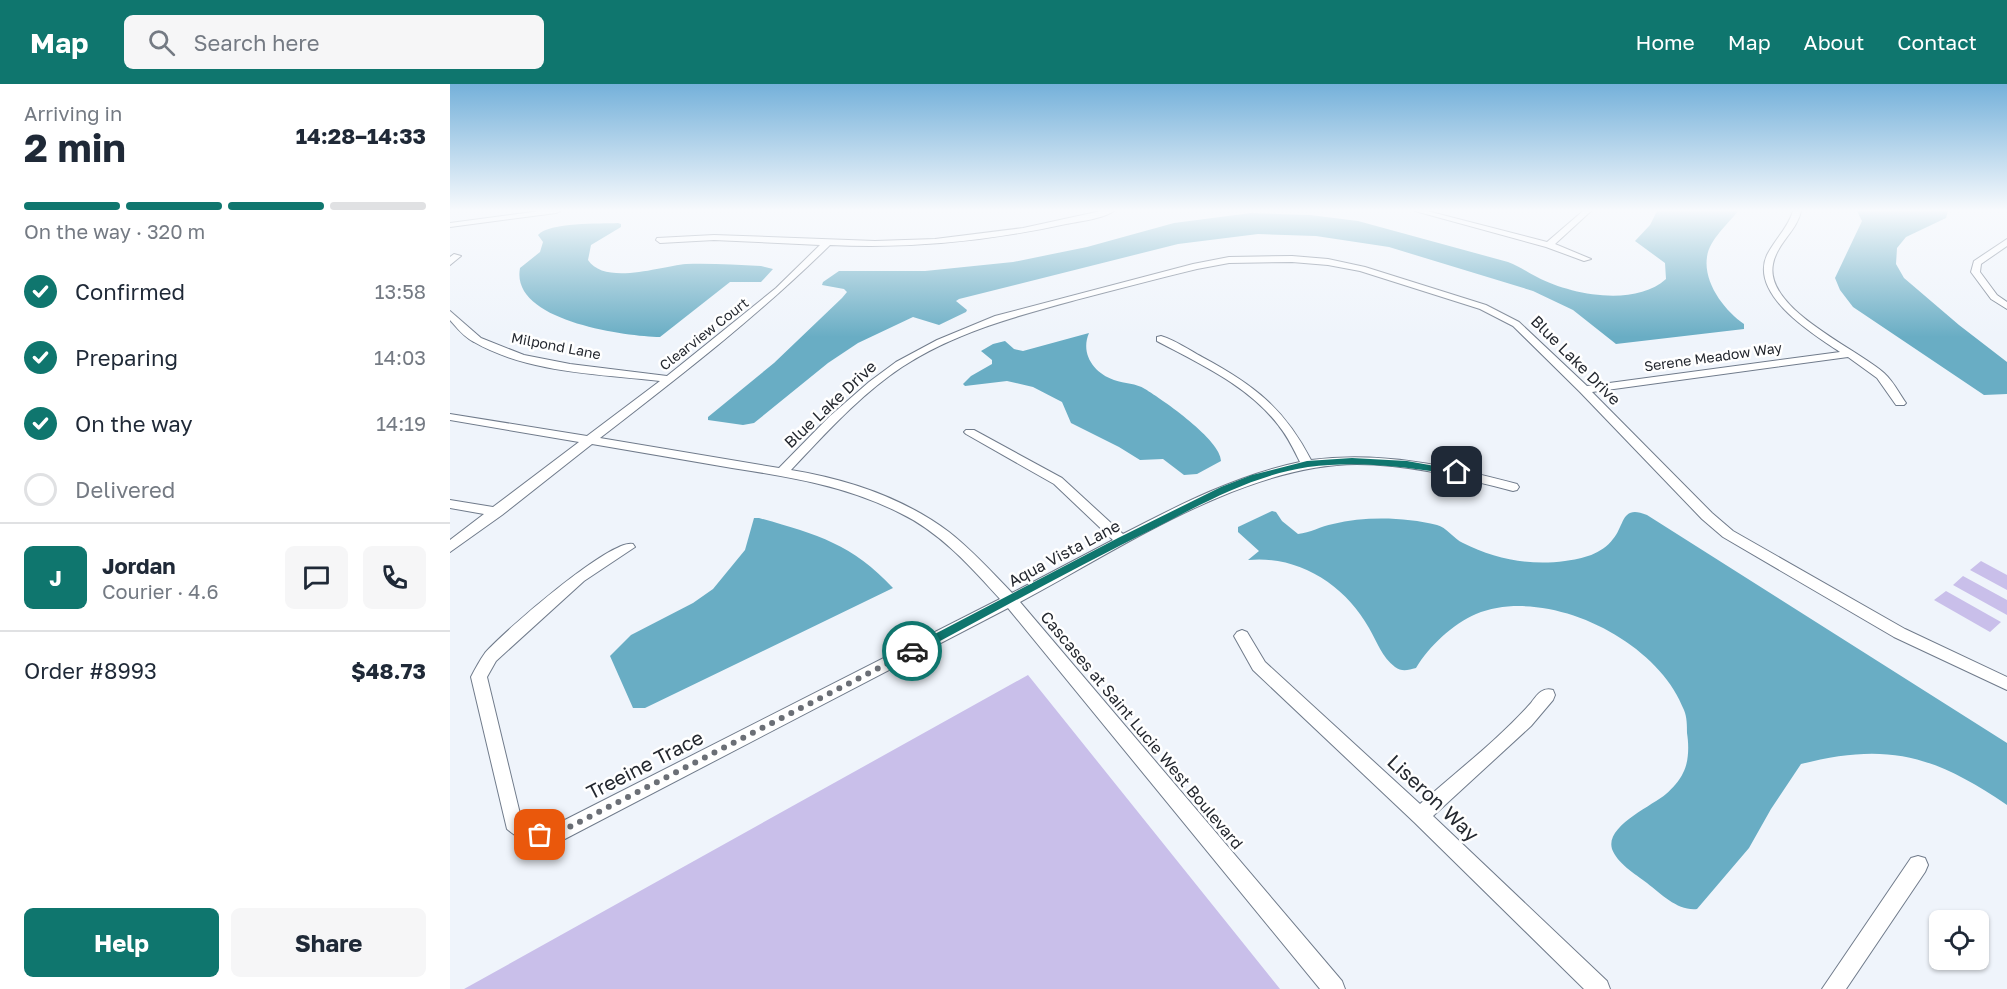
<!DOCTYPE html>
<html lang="en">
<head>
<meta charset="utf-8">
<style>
  :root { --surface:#fff; --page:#f6f6f7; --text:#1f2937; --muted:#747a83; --line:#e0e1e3; --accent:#0f766e }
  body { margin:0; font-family:"Golos Text",sans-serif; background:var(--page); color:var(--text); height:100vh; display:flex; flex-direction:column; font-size:22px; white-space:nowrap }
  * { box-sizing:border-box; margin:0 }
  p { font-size:20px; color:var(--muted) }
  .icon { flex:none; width:33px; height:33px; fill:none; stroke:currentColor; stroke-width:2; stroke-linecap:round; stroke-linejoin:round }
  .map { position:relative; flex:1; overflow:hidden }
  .panel { display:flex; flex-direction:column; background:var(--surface); width:450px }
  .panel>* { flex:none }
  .fabs { position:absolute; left:1479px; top:826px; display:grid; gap:12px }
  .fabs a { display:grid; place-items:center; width:60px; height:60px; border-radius:9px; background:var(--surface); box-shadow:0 2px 4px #0004; font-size:30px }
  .pin { position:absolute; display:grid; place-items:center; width:51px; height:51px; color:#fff; margin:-26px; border-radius:12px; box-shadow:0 3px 9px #0006 }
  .courier { position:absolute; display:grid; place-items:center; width:60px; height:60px; margin:-30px; border:4px solid #0f766e; border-radius:50%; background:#fff; color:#222; box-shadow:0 2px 8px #0007 }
  .head em { font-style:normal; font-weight:700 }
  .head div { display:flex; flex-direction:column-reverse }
  .head { display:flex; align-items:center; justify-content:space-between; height:102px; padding:0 24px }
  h1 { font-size:39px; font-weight:700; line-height:45px }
  .bar { display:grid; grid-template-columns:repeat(4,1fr); gap:9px 6px; align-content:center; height:72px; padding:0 24px }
  .bar i { height:8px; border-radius:4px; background:var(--line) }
  .bar .current { background:var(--accent) }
  .bar p { grid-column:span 4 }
  .line { display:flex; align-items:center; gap:15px; padding:0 24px; border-top:2px solid var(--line) }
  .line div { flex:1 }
  .round { display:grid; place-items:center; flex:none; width:63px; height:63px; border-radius:9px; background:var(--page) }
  ol { padding:0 24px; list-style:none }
  li { display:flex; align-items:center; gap:18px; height:66px }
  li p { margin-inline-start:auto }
  li .icon { padding:6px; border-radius:50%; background:var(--accent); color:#fff; stroke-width:4 }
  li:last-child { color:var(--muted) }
  li i { width:33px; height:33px; border:3px solid var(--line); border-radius:50% }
  .action { display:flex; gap:12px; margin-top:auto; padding:12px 24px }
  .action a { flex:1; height:69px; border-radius:9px; background:var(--accent); color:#fff; font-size:24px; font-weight:700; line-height:69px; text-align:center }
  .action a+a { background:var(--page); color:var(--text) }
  header { display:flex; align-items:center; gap:36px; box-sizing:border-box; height:84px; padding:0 30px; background:var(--accent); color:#fff }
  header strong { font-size:28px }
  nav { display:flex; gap:33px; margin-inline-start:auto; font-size:21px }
  .search { width:420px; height:54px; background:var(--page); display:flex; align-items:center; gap:15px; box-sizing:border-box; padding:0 21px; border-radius:9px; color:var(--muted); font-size:22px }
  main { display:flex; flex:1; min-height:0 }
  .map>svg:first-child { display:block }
  .green { fill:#c9bfea }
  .water { fill:#69adc4 }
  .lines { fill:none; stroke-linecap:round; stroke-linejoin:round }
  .minor-casing { stroke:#707b8b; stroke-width:2 }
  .minor { fill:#fff; fill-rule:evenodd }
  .route { fill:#0f766e }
  .done { stroke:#6b6f76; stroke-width:6; stroke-dasharray:0 10.8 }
  .labels { text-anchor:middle; stroke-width:5; stroke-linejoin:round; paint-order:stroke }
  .far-street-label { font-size:14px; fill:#24282f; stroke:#fff }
  .street-label { font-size:16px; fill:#24282f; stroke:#fff }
  .near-street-label { font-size:20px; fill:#24282f; stroke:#fff }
</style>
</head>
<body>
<header>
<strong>Map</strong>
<div class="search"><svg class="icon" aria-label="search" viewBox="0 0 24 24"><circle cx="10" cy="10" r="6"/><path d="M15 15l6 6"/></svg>Search here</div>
<nav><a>Home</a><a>Map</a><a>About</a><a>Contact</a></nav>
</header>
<main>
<section class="panel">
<div class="head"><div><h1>2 min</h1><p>Arriving in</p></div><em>14:28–14:33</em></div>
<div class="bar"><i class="current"></i><i class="current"></i><i class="current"></i><i></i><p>On the way · 320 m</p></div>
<ol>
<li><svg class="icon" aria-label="check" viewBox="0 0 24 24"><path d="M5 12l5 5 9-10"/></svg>Confirmed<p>13:58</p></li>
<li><svg class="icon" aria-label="check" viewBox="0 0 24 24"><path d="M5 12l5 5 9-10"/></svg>Preparing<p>14:03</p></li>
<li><svg class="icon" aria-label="check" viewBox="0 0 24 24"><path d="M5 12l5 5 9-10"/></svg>On the way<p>14:19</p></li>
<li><i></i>Delivered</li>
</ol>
<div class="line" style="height:108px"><b class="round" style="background:var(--accent);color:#fff">J</b><div><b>Jordan</b><p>Courier · 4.6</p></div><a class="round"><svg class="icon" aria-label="chat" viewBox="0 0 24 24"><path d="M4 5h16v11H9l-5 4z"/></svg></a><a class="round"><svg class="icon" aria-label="phone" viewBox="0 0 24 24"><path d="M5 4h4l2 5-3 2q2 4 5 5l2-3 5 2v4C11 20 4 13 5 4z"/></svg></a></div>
<div class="line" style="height:78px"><div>Order #8993</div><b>$48.73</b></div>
<div class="action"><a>Help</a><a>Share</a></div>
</section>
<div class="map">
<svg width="1557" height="905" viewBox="0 0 1557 905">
  <rect width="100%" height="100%" fill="#eff4fb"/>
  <!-- green -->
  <path class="green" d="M 1531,477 L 1557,491 L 1557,506 L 1520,486 Z
    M 1513,492 L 1557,516 L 1557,531 L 1503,501 Z
    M 1496,507 L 1551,538 L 1540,548 L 1484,516 Z
    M 578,591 L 830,905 L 14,905 Z"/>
  <!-- water -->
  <path class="water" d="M 1207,127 L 1288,127 C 1278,140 1259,156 1257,173 C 1253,199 1275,227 1294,240 L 1294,245 L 1166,260 L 1123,226 L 1083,207 L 939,163 L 866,152 L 808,150 L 728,160 L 509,215 L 506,217 L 517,226 L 516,228 L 489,241 L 463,233 L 408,259 L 378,279 L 304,339 L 293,341 L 258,336 L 258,333 L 324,279 L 392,214 L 397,208 L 394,205 L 372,201 L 373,198 L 389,187 L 475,187 L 563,178 L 637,163 L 724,139 L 801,129 L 860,131 L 908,137 L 1058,178 C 1069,182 1077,188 1087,193 C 1121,211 1185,223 1216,195 L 1215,179 L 1185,157 L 1200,141 Z
    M 1407,127 L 1498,127 L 1496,134 L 1456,153 L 1447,164 L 1446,180 L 1454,194 L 1509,241 L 1557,278 L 1557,310 L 1534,311 L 1403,223 L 1390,206 L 1385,194 L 1412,137 Z
    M 168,139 L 171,140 L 171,143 L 141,161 L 138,176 C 155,202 212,182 236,180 C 261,179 287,181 311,182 L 323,185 L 311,198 L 280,198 L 210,253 C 175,252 60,237 70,184 L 90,168 L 93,158 L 88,151 C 99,138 150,140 168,139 Z
    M 639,249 C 630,270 644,289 664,296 C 675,300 686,299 695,305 C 713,316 771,356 771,377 L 747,390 L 734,391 L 713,375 L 690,376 L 669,363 L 621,339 L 612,318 L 583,303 L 557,297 L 515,302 L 513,300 L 521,292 L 542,280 L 542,276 L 531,267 L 543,260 L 555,257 L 564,265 L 573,267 Z
    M 822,427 L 826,428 L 832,437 L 848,450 C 860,449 871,442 883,440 C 915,432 955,433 987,441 C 996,443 1004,455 1013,459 C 1044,475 1080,482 1115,477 C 1132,475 1152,470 1163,455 C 1175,441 1171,420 1197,431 L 1557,659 L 1557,721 C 1484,671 1437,658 1351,680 L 1321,725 L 1299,764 L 1247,825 C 1228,827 1212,811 1197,799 C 1185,790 1167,779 1162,765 C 1155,742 1202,722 1216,710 C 1222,705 1230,696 1233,689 C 1239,678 1239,661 1237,649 C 1237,642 1237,633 1234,626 C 1208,556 1097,501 1026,530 C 1003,540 979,562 966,584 C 958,586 952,588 945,583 C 932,573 927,558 919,544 C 895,501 849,471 798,476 L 809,467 L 788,448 L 788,443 Z
    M 304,434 L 309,434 C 366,450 402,460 443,504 L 195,624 L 183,624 L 160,572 L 181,551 L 243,519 L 263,505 L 295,466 Z"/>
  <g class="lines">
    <defs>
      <path id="minor" d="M 90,127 L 110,127 L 106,129 L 0,143 L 0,139 Z
        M 651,127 L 664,127 C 652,135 631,137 616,140 C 538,157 460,165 380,161 C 308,232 229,293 150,354 L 329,384 L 379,333 L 419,298 L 446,278 L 487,256 L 545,232 L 743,180 L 779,173 L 842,172 L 878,175 L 915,183 L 1036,221 L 1069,238 L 1137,302 L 1390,268 C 1363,250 1299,211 1317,171 C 1325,155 1338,144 1343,127 L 1351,127 C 1347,147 1327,159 1323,180 C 1314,225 1406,264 1434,289 C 1443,297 1449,309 1456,319 L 1454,321 L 1446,321 L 1427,294 L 1398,273 L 1142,308 L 1262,429 L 1283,447 L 1455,545 L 1557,593 L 1557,606 L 1444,553 L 1273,453 L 1252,435 L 1130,308 L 1063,242 L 1030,225 L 910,187 L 878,181 L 842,178 L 779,179 L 747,185 C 705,195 664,206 622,217 C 563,233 504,249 452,283 C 410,311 376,349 341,386 C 396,395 454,414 499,448 C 522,466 542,488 562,509 L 663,456 L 604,400 L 516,350 L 514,348 L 516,346 L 524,346 L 612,394 L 673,450 C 729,421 787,391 850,378 C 844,366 838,353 829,342 C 799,302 750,280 707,257 L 707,253 L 711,252 C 725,256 739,266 752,273 C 804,301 834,324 861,376 C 932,367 1000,382 1067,400 L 1069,403 L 1067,406 L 1063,407 C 1012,394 960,380 907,380 C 792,381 670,465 570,518 L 892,897 L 895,905 L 870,905 L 558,524 L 111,757 C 90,765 72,758 57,745 L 21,593 C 25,585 30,576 35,569 C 52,549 161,454 183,460 L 185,463 L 134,497 L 46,577 L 37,593 L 71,734 L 80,741 L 103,742 L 550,515 C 521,483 490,448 450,429 C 397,402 340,393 282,384 C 236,376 189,368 142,360 L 52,431 L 0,468 L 0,456 L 34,430 L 0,424 L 0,416 L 43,423 L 129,358 L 0,336 L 0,330 L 137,352 L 210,297 C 149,290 78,289 24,258 C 14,253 7,244 0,236 L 0,227 L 31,254 L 74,271 L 120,280 L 217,292 L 326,204 L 370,161 L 264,156 L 210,159 L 206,156 L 207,154 L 264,151 L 425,157 L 485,155 L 573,144 Z
        M 965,127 L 977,127 L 1097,158 L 1133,127 L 1141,127 L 1105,160 L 1141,175 L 1134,177 L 1096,163 Z
        M 1557,155 L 1557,162 L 1531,180 L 1530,188 L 1547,211 L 1557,218 L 1557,225 L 1541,215 L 1521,188 L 1524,177 Z
        M 4,170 L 11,172 L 0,181 L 0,173 Z
        M 792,546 L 797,548 L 815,578 L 970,720 C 1007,687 1048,656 1081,619 C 1087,611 1092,603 1103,606 L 1105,611 L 1103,616 L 1081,642 L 983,732 L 1157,897 L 1160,905 L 1134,905 L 964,738 L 803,586 L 784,552 L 787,548 Z
        M 1468,772 L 1475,774 L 1478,781 L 1475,788 L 1396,905 L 1372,905 L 1461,774 Z"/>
    </defs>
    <!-- minor casing -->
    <use href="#minor" class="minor-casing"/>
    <!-- minor -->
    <use href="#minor" class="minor"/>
  </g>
  <!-- sky -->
  <linearGradient id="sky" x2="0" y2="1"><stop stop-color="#75b1da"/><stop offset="0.5" stop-color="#f8fafd"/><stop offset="1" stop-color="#f8fafd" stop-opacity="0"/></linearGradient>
  <rect width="1557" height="253" fill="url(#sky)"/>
  <!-- route -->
  <path class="route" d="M 902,374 L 957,377 L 1007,386 L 1012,388 L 1007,391 C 958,383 908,376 858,383 C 804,391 755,418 707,443 C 626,483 546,527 466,570 L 462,572 L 456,567 L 458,564 L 668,454 L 771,403 L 802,391 L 857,377 Z"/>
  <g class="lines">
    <!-- done -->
    <path class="done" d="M 90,751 L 104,751 L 462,567"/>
  </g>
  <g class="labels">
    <!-- far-street labels -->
    <g class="far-street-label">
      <text transform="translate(254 250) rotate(-38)" y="5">Clearview Court</text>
      <text transform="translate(106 262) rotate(11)" y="5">Milpond Lane</text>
      <text transform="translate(1263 273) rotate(-8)" y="5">Serene Meadow Way</text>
    </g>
    <!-- street labels -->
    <g class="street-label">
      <text transform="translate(1126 276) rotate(45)" y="6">Blue Lake Drive</text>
      <text transform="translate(380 320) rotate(-43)" y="6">Blue Lake Drive</text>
      <text transform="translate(614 469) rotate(-28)" y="6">Aqua Vista Lane</text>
      <text transform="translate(692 646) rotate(50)" y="6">Cascases at Saint Lucie West Boulevard</text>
    </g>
    <!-- near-street labels -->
    <g class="near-street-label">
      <text transform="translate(195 681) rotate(-27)" y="7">Treeine Trace</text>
      <text transform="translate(983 714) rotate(43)" y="7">Liseron Way</text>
    </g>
  </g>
</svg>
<div class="fabs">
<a><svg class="icon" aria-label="locate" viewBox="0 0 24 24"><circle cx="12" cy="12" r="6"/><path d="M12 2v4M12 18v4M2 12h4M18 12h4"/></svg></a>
</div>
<div class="pin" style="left:90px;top:751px;background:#ea580c"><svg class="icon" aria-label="bag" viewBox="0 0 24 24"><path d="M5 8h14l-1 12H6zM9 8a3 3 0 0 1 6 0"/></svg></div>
<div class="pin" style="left:1007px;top:388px;background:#1f2937"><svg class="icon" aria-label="home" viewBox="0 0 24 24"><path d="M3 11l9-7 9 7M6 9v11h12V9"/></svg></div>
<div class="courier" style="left:462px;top:567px"><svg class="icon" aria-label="car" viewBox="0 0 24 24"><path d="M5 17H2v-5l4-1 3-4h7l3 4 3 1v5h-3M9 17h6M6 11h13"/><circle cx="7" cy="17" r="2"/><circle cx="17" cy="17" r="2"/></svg></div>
</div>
</main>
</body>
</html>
